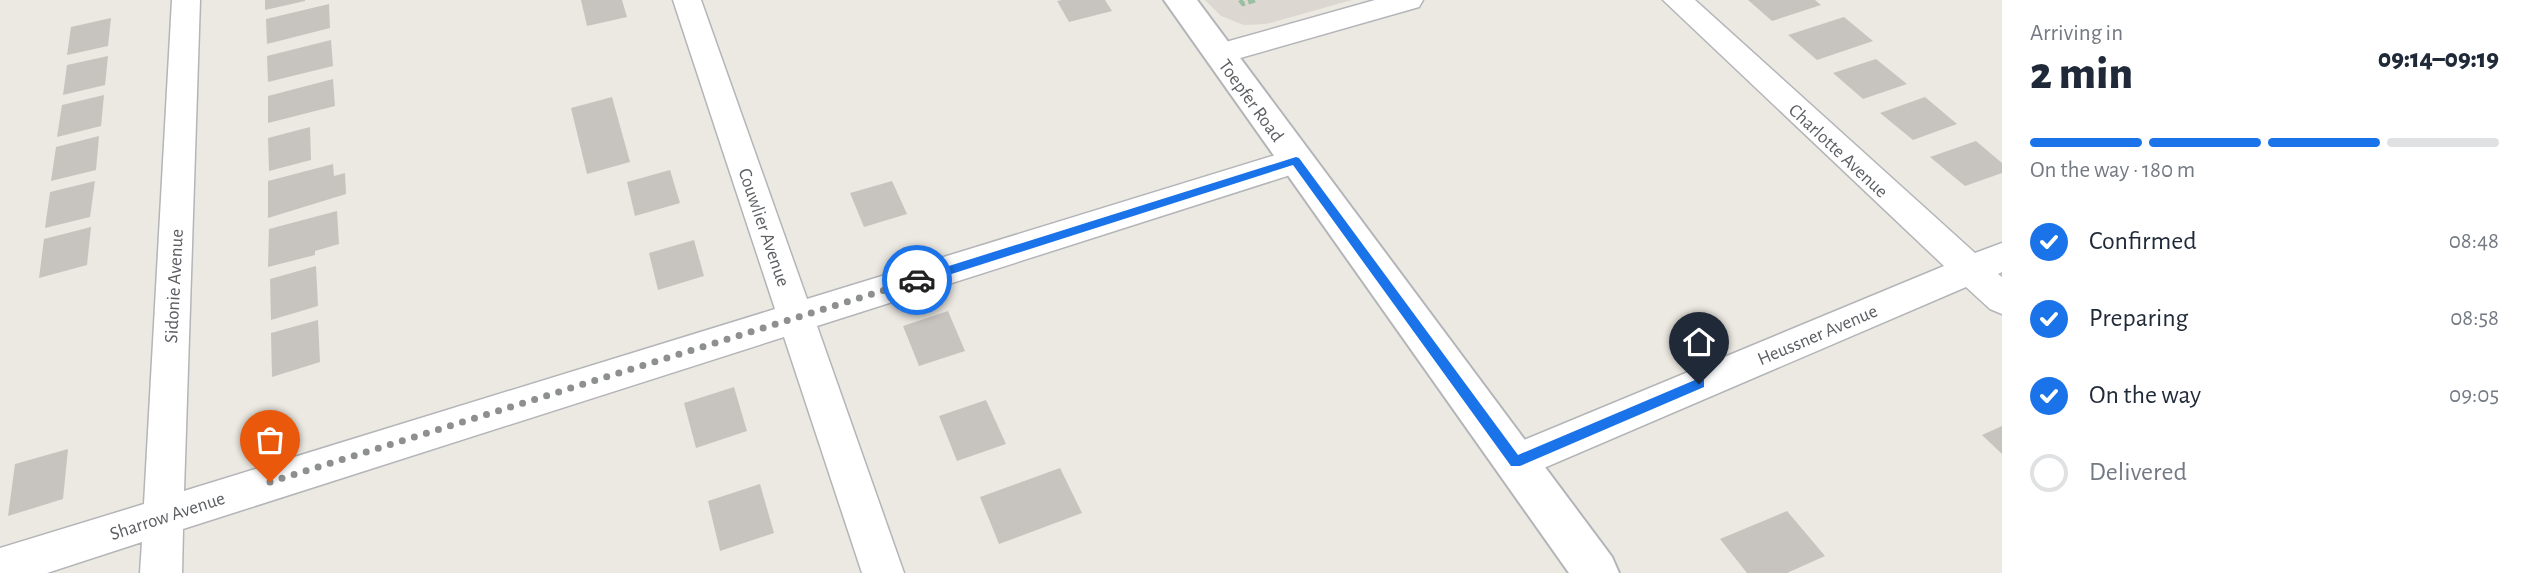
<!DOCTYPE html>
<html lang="en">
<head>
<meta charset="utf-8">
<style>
  :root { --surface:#fff; --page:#f6f6f7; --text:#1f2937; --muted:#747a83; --line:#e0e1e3; --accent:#1a73e8 }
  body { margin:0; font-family:"Alegreya Sans",sans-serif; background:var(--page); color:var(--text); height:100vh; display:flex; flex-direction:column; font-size:26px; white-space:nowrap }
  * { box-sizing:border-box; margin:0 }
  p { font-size:23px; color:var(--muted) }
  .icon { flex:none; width:38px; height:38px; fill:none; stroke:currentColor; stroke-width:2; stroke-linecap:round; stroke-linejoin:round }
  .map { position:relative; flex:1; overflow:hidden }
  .sheet { display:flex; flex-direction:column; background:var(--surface); width:525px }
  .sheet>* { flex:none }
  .pin { position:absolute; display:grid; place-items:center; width:60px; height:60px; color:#fff; margin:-72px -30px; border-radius:50% 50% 50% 0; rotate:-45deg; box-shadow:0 0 7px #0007 }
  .pin .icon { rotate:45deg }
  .courier { position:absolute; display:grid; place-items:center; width:70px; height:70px; margin:-35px; border:5px solid #1a73e8; border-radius:50%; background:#fff; color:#222; box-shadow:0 2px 9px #0007 }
  .headline em { font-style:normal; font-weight:800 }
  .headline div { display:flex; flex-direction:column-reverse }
  .headline { display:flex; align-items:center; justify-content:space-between; height:119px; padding:0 28px }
  h1 { font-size:46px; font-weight:800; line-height:52px }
  .bar { display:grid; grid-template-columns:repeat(4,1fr); gap:10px 7px; align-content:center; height:84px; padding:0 28px }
  .bar i { height:9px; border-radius:5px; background:var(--line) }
  .bar .on { background:var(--accent) }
  .bar p { grid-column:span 4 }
  ol { padding:0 28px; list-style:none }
  li { display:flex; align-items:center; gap:21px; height:77px }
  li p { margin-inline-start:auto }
  li .icon { padding:7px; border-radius:50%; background:var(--accent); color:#fff; stroke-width:4 }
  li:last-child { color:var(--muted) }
  li i { width:38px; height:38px; border:4px solid var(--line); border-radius:50% }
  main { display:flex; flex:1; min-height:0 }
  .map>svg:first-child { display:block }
  .education { fill:#dcd8d1 }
  .building { fill:#c7c4c0 }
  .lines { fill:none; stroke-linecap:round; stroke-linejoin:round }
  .minor-casing { stroke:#b3b5b8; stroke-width:3 }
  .tertiary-casing { stroke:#b3b5b8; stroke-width:4 }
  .path { stroke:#9abfa3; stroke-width:4.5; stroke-dasharray:7 3.5; stroke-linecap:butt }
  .minor { fill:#fff; fill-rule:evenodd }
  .tertiary { fill:#fff; fill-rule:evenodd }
  .route { fill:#1a73e8 }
  .done { stroke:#8e8f8f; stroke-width:7; stroke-dasharray:0 12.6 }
  .labels { text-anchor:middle; stroke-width:6; stroke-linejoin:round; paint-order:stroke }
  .street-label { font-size:19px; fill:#5b5e62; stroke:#fff }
</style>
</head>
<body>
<main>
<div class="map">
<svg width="2002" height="573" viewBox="0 0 2002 573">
  <rect width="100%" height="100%" fill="#ece9e2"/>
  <!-- education -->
  <path class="education" d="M 1205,0 L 1352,0 L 1266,24 L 1244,25 L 1221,16 Z"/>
  <!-- building -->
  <path class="building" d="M 265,0 L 305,0 L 305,1 L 265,10 Z
    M 581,0 L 622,0 L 627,17 L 587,26 Z
    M 1062,0 L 1105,0 L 1112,11 L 1069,22 L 1057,1 Z
    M 1748,0 L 1815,0 L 1821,5 L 1772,21 Z
    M 329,4 L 330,28 L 267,44 L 266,19 Z
    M 1844,17 L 1873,41 L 1817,60 L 1788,35 Z
    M 111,18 L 108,46 L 67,55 L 71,27 Z
    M 331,40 L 333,66 L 268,82 L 267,56 Z
    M 108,56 L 105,85 L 63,95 L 67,65 Z
    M 1876,59 L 1907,84 L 1863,99 L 1833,73 Z
    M 333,79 L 335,106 L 268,123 L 268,96 Z
    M 104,95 L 101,126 L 57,137 L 62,105 Z
    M 612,97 L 630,162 L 587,174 L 571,108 Z
    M 1925,97 L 1957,124 L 1913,140 L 1880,113 Z
    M 310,127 L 311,160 L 269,171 L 268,138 Z
    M 99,136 L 96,170 L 51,181 L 56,147 Z
    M 1976,141 L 2002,163 L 2002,173 L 1965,186 L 1930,157 Z
    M 333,164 L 334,176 L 345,173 L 346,194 L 268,218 L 268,181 Z
    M 670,170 L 680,203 L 635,216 L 627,182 Z
    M 95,181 L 90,217 L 45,228 L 50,192 Z
    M 892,181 L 907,214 L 864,227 L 850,193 Z
    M 337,211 L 339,244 L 315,251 L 315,255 L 268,267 L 269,229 Z
    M 91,227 L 87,265 L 39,278 L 44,239 Z
    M 694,240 L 704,276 L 658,290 L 649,253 Z
    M 316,266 L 318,306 L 271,320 L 270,279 Z
    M 948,311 L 965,351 L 919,366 L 903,326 Z
    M 318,320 L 320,362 L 272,377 L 271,333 Z
    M 734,387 L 747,431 L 696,448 L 684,403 Z
    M 986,400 L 1006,444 L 957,461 L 939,416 Z
    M 2002,426 L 2002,454 L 1982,435 Z
    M 68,449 L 63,499 L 8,516 L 15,464 Z
    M 1060,468 L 1082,513 L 999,544 L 980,497 Z
    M 760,484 L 774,533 L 720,551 L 708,501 Z
    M 1787,511 L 1825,556 L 1787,573 L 1747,573 L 1720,539 Z"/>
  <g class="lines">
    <defs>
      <path id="minor" d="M 172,0 L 200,0 L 184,491 L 775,309 L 673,0 L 701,0 L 807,299 L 1295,149 L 1306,152 L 1311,161 L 1306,170 L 817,326 L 904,573 L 862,573 L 784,337 L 183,529 L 182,573 L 140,573 L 142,542 L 47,573 L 0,573 L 0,548 L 144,504 Z
        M 1375,0 L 1423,0 L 1419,7 L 1219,64 L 1208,61 L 1204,54 L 1208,47 Z
        M 1663,0 L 1695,0 L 1975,253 L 2002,243 L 2002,272 L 1998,274 L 2002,277 L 2002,314 L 1990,309 L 1966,287 L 1516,480 L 1502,475 L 1497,462 L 1502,449 L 1944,266 Z"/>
      <path id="tertiary" d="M 1164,0 L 1197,0 L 1612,557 L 1619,573 L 1569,573 Z"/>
    </defs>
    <!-- minor casing -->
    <use href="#minor" class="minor-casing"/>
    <!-- tertiary casing -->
    <use href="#tertiary" class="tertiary-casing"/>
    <!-- path -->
    <path class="path" d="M 1240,0 L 1243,4 L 1256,0"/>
    <!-- minor -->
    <use href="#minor" class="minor"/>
    <!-- tertiary -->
    <use href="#tertiary" class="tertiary"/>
  </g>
  <!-- route -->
  <path class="route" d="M 1296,157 L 1299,158 L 1518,455 L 1695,380 L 1704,380 L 1704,387 L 1520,466 L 1511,466 L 1293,165 L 917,285 L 911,280 L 917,276 Z"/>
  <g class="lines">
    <!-- done -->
    <path class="done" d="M 270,482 L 917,280"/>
  </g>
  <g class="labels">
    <!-- street labels -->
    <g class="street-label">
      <text transform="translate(1252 100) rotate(54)" y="7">Toepfer Road</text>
      <text transform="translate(1839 150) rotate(43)" y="7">Charlotte Avenue</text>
      <text transform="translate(765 227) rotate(71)" y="7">Couwlier Avenue</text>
      <text transform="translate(173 286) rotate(-87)" y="7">Sidonie Avenue</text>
      <text transform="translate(1817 334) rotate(-23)" y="7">Heussner Avenue</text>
      <text transform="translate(167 515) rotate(-18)" y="7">Sharrow Avenue</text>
    </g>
  </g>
</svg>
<div class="pin" style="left:270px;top:482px;background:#ea580c"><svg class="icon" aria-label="bag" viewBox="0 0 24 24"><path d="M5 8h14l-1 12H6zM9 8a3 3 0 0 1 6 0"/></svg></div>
<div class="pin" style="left:1699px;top:384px;background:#1f2937"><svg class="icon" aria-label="home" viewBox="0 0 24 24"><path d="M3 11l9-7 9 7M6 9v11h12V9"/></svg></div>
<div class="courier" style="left:917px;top:280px"><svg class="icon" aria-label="car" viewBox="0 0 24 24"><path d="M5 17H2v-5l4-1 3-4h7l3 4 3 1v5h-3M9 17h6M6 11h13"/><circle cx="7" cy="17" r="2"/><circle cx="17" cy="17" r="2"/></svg></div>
</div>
<section class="sheet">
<div class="headline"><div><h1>2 min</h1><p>Arriving in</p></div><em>09:14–09:19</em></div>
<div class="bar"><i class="on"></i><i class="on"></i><i class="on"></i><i></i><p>On the way · 180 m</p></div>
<ol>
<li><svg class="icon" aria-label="check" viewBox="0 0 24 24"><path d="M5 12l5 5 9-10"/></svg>Confirmed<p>08:48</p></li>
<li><svg class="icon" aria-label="check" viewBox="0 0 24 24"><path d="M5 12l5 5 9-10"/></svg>Preparing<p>08:58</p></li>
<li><svg class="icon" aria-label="check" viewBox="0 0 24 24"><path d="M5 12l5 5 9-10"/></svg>On the way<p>09:05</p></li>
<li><i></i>Delivered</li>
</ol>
</section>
</main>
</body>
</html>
